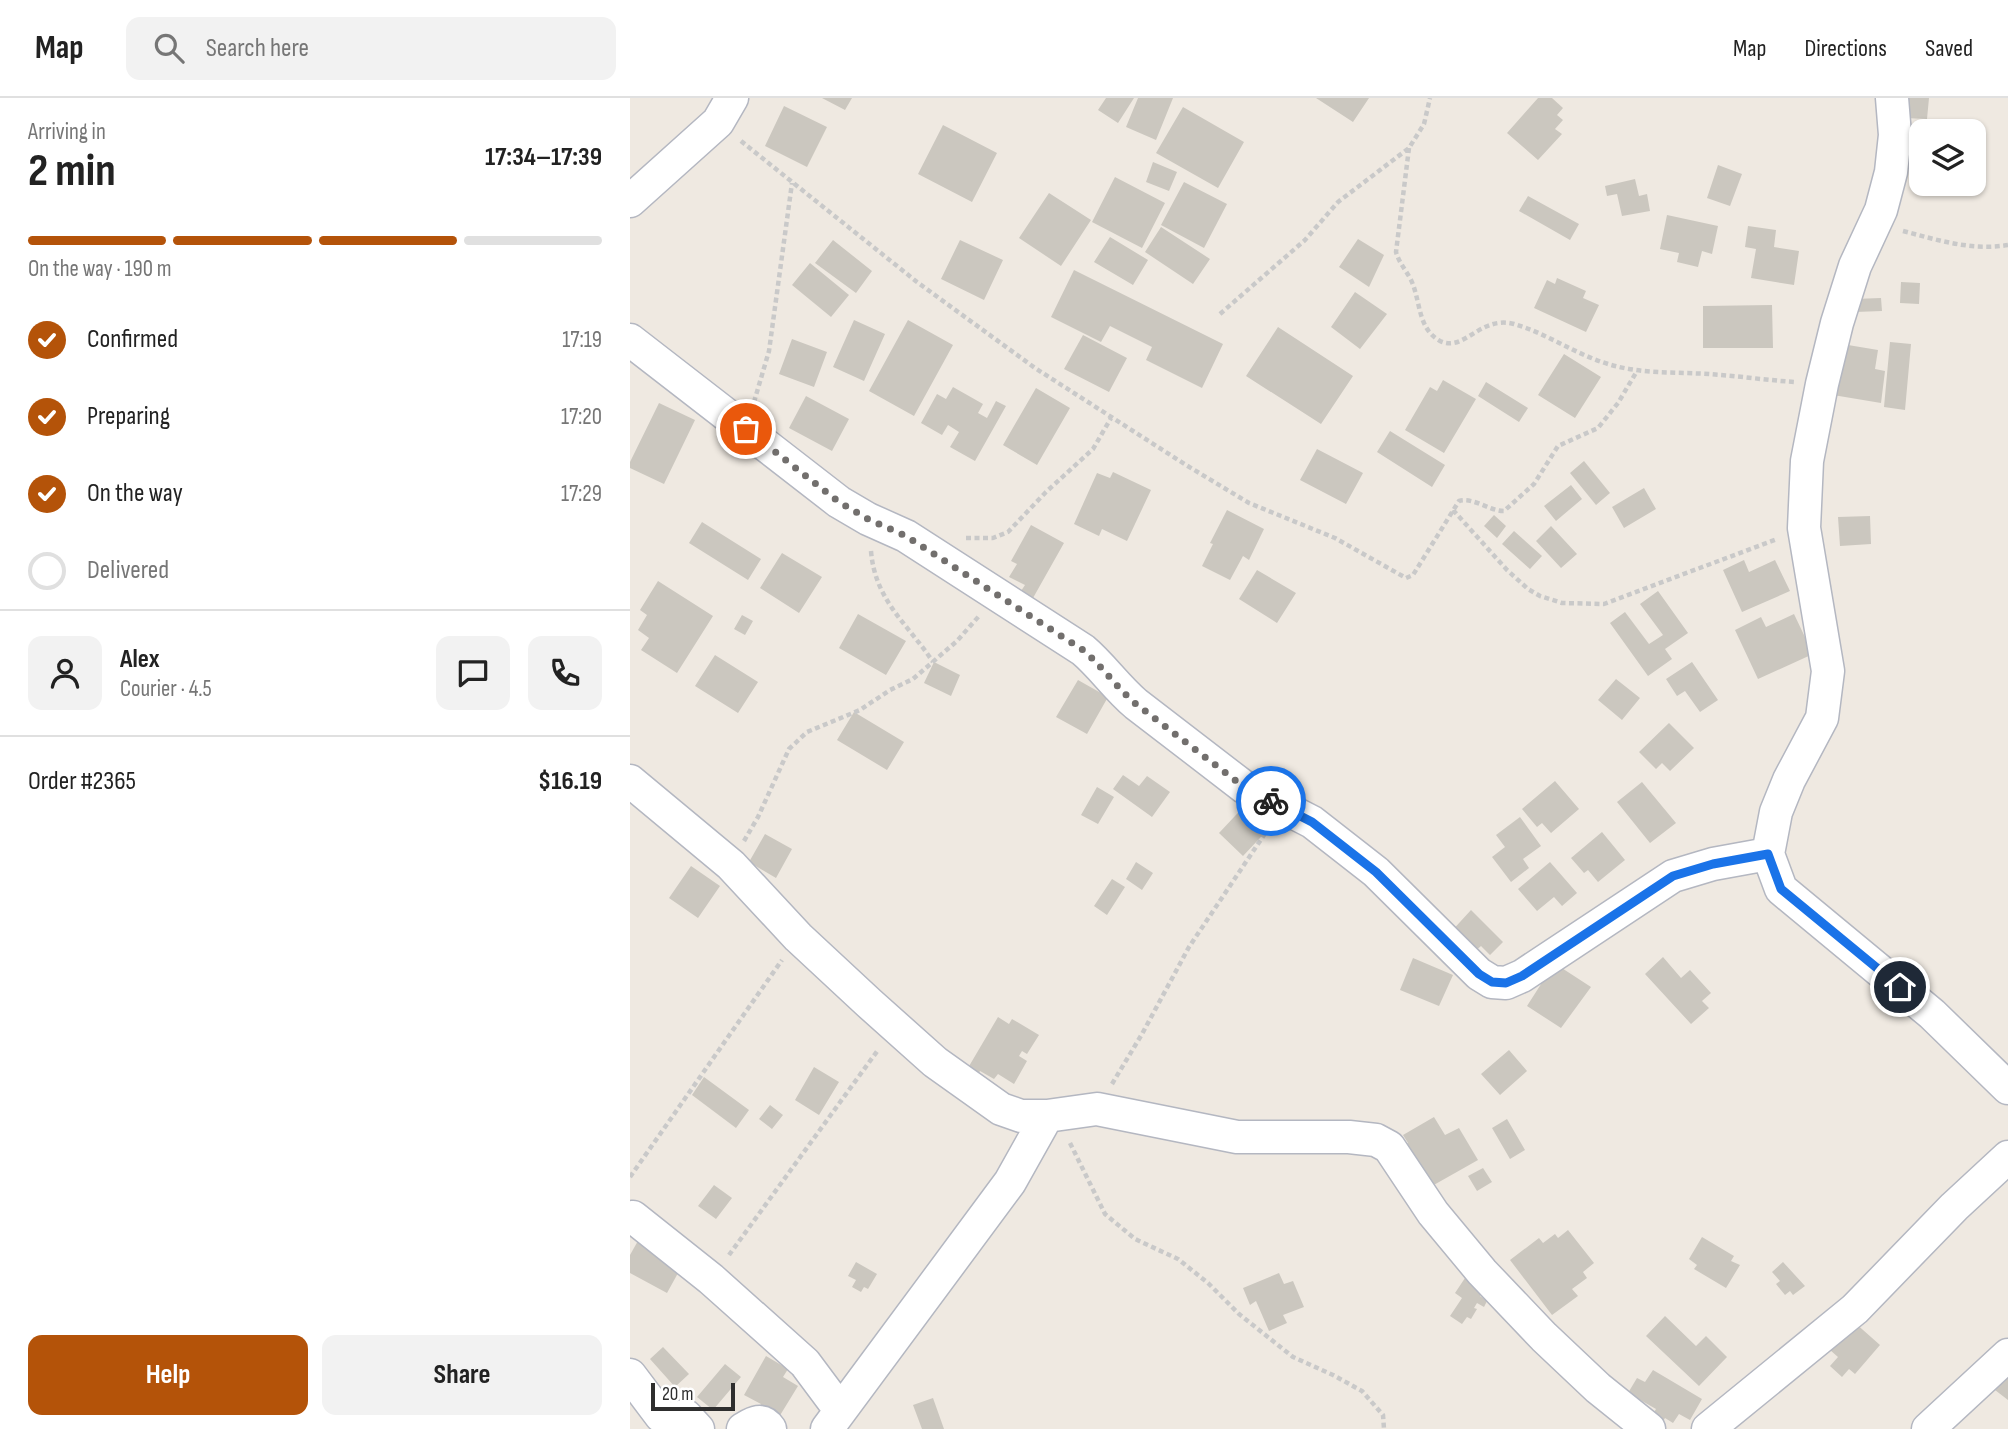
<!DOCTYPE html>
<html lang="en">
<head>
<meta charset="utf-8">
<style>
  :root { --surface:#fff; --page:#f2f2f2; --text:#222; --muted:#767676; --line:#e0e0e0; --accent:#b45309 }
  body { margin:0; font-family:"Sofia Sans Condensed",sans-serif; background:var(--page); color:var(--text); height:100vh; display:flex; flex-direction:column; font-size:26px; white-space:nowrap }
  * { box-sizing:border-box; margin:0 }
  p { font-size:23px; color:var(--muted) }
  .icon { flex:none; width:38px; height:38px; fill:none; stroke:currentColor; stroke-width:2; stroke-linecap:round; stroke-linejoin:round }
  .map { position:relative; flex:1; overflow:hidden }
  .side { display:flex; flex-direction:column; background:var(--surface); width:630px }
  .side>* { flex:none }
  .fabs { position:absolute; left:1279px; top:21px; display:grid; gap:14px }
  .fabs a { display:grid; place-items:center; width:77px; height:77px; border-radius:14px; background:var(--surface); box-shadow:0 2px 5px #0004; font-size:35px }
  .scale { position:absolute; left:21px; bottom:18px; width:84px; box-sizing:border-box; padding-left:7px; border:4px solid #2e2e2e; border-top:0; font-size:19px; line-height:24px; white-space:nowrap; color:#2e2e2e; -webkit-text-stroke:5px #fff; paint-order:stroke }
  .pin { position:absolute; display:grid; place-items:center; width:60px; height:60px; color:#fff; margin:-30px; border:4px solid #fff; border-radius:50%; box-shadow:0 2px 7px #0007 }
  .courier { position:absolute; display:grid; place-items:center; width:70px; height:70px; margin:-35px; border:5px solid #1a73e8; border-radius:50%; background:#fff; color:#222; box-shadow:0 2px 9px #0007 }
  .summary em { font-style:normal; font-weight:700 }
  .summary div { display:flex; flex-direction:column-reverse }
  .summary { display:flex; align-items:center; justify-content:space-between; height:119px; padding:0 28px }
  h1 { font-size:46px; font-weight:700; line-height:52px }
  .bar { display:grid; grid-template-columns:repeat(4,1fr); gap:10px 7px; align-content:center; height:84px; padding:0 28px }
  .bar i { height:9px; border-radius:5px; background:var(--line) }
  .bar .active { background:var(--accent) }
  .bar p { grid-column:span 4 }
  .line { display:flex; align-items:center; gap:18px; padding:0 28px; border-top:2px solid var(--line) }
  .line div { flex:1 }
  .round { display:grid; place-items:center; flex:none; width:74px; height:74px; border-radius:14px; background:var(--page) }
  ol { padding:0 28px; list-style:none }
  li { display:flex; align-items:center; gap:21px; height:77px }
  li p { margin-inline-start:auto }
  li .icon { padding:7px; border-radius:50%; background:var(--accent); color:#fff; stroke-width:4 }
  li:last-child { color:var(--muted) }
  li i { width:38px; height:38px; border:4px solid var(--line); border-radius:50% }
  .action { display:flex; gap:14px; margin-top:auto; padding:14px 28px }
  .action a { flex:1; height:80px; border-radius:14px; background:var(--accent); color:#fff; font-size:28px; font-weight:700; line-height:80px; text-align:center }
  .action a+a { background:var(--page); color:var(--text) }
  header { display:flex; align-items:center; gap:42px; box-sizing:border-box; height:98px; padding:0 35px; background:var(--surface); border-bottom:2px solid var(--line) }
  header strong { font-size:33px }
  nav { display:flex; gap:38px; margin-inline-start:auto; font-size:24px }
  .search { width:490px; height:63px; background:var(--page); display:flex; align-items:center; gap:18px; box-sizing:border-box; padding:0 24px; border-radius:14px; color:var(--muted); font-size:26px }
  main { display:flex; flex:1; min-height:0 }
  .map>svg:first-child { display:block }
  .building { fill:#cbc7bf }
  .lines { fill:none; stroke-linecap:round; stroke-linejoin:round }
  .minor-casing { stroke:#b4b7c1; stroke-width:35 }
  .path { stroke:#c9c9c9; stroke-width:4.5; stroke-dasharray:5 3.5; stroke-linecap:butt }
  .minor { stroke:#fff; stroke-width:32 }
  .done { stroke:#726f6d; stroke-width:7; stroke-dasharray:0 12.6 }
  .route { stroke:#1a73e8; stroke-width:9 }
</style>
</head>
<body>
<header>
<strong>Map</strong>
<div class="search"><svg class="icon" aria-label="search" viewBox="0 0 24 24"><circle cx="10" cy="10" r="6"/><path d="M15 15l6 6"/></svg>Search here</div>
<nav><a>Map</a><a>Directions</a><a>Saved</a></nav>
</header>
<main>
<section class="side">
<div class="summary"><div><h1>2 min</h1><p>Arriving in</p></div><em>17:34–17:39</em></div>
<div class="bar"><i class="active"></i><i class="active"></i><i class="active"></i><i></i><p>On the way · 190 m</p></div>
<ol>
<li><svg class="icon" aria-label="check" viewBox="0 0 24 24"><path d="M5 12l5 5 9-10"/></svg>Confirmed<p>17:19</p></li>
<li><svg class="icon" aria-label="check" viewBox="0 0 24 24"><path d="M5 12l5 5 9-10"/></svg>Preparing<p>17:20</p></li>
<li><svg class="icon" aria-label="check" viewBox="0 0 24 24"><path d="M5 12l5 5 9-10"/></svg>On the way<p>17:29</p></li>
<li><i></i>Delivered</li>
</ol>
<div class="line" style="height:126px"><a class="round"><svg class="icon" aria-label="person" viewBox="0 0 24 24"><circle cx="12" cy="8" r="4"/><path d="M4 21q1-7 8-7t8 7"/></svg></a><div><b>Alex</b><p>Courier · 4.5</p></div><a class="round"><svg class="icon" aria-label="chat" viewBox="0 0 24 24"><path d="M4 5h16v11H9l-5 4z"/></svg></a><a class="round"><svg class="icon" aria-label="phone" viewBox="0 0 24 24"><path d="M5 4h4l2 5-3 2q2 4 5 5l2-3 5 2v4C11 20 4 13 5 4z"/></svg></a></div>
<div class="line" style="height:91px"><div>Order #2365</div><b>$16.19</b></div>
<div class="action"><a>Help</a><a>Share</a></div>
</section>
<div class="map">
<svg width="1378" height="1331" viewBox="0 0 1378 1331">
  <rect width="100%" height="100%" fill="#efe9e1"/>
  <!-- building -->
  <path class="building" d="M 192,0 L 222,0 L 215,12 Z
    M 476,0 L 504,0 L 488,25 L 468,12 Z
    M 508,0 L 543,0 L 526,42 L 496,29 Z
    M 686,0 L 739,0 L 723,24 Z
    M 908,0 L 922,0 L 933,10 L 927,17 L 933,22 L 925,31 L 932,36 L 908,62 L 877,35 Z
    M 1277,0 L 1299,0 L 1297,21 L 1275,20 Z
    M 154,8 L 197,29 L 177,69 L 135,48 Z
    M 553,9 L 614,44 L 588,90 L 526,55 Z
    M 313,27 L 367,55 L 342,104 L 288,76 Z
    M 523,64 L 547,74 L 539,93 L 516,84 Z
    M 1088,67 L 1112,76 L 1100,108 L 1077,100 Z
    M 485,79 L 535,105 L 512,150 L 462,124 Z
    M 1005,81 L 1009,98 L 1017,96 L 1020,113 L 992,118 L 987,96 L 977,98 L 975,88 Z
    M 554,84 L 597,106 L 574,150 L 531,127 Z
    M 419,95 L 461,122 L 431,168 L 389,140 Z
    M 898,98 L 949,126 L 940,142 L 889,113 Z
    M 1037,117 L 1088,128 L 1082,156 L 1072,153 L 1068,169 L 1047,164 L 1049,155 L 1030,151 Z
    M 1118,128 L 1146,132 L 1144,149 L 1169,153 L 1164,187 L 1121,180 L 1126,151 L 1115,149 Z
    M 531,129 L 580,161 L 563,186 L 515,154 Z
    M 480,139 L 518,162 L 503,187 L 464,164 Z
    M 728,141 L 754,157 L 739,189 L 709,169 Z
    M 203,142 L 242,173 L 226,195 L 185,165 Z
    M 330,142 L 373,162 L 354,202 L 311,181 Z
    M 180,165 L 219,197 L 201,219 L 162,187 Z
    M 444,172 L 593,246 L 572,290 L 516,262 L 522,249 L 480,228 L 471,244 L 421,219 Z
    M 927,180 L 956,193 L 953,200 L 969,207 L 956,234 L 904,210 L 917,182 L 925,186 Z
    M 1271,184 L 1290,185 L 1289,206 L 1270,205 Z
    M 725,194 L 757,216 L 730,251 L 701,229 Z
    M 1251,200 L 1252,213 L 1225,214 L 1224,201 Z
    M 1142,207 L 1143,250 L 1073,250 L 1073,208 Z
    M 224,222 L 255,236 L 234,283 L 203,269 Z
    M 278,222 L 323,247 L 284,318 L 239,293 Z
    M 648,229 L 723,278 L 691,326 L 616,278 Z
    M 453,237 L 497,260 L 479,294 L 434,271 Z
    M 162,241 L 197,254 L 184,289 L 149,276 Z
    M 1260,244 L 1281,246 L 1275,312 L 1254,309 Z
    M 1206,245 L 1248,252 L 1245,271 L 1255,273 L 1251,305 L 1197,296 Z
    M 934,256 L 971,279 L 945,320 L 908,297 Z
    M 813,282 L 846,301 L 814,355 L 775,332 L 800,289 L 807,293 Z
    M 856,284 L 898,310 L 889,324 L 848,298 Z
    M 323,289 L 353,306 L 348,315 L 357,320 L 366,303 L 376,308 L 345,363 L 320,349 L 329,334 L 318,327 L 312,337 L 291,325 L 307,296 L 316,301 Z
    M 406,290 L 440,310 L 407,367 L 373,347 Z
    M 176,298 L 219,321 L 202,353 L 159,330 Z
    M 29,305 L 65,322 L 34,386 L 0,370 L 0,364 Z
    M 760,333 L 815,367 L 802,389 L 747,354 Z
    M 687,351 L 733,375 L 716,406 L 670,382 Z
    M 954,363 L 980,395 L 966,407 L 940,375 Z
    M 483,374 L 521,392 L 497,443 L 472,431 L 469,438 L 444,426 L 467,375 L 480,380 Z
    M 941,387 L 952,401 L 926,423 L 914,408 Z
    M 1014,390 L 1026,411 L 994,430 L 982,409 Z
    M 597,412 L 634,431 L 619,462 L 613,458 L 600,482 L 572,468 L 583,446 L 580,445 Z
    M 864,417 L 876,428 L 867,440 L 854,428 Z
    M 1240,418 L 1241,446 L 1210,448 L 1208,419 Z
    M 72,424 L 131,461 L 118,482 L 59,445 Z
    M 401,427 L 434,445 L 403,500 L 391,493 L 395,487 L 379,479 L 387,466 L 381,463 Z
    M 921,428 L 947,456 L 931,470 L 906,443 Z
    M 884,433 L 912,458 L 900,471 L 872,446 Z
    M 152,455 L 192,479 L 169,515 L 130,490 Z
    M 1114,462 L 1119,474 L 1145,462 L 1160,493 L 1112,514 L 1093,472 Z
    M 627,472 L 666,495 L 647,525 L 609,501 Z
    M 28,483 L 83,518 L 47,575 L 11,552 L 19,540 L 8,532 L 17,517 L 10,512 Z
    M 1028,493 L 1058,535 L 1035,551 L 1042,561 L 1018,578 L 980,525 L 995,514 L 1019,546 L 1033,537 L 1010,506 Z
    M 228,516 L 276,543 L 256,577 L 209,550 Z
    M 1164,516 L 1183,556 L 1128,581 L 1105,532 L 1131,519 L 1136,529 Z
    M 112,517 L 123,523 L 115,537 L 104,531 Z
    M 85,557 L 128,584 L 108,615 L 65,588 Z
    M 304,564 L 330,577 L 321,598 L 294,585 Z
    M 1062,564 L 1088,602 L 1070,614 L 1055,593 L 1047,598 L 1036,581 Z
    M 986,581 L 1010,600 L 992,622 L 968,602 Z
    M 448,582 L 478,599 L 457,636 L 426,619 Z
    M 224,614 L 274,644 L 257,672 L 207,642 Z
    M 1039,625 L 1064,650 L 1040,673 L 1032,665 L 1026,671 L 1009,654 Z
    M 493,677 L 509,688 L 517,678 L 540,694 L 522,719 L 483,691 Z
    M 925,683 L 949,711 L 921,735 L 912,725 L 907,729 L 892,711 Z
    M 1012,684 L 1046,725 L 1020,745 L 987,704 Z
    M 467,689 L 484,699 L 468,726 L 451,717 Z
    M 620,702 L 644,725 L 613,758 L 589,735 Z
    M 890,719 L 911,748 L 893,761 L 899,770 L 881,784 L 862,759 L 875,749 L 866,737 Z
    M 972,734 L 995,762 L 968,784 L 958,772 L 954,775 L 941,760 Z
    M 135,736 L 162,751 L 146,780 L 119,764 Z
    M 506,764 L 523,775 L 512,792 L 496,781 Z
    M 920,764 L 947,795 L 932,808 L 924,799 L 907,813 L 888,791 Z
    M 61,768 L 90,788 L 68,820 L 39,800 Z
    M 482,781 L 495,789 L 477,817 L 464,808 Z
    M 841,812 L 873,844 L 860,857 L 851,848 L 841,857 L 819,836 Z
    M 1033,859 L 1051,880 L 1060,872 L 1081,895 L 1072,903 L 1079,910 L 1061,926 L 1015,876 Z
    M 783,860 L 823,877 L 809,908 L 770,892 Z
    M 921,863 L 961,889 L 931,930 L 897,908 L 913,883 L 909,880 Z
    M 368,919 L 379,926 L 382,921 L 409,937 L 397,956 L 392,953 L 389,958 L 397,963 L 384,986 L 368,976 L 364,981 L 350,973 L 345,981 L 335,975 Z
    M 879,952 L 897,973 L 870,997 L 851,976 Z
    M 184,969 L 209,984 L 189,1017 L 165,1002 Z
    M 74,979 L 119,1012 L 106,1030 L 62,997 Z
    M 140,1007 L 153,1017 L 142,1031 L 129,1021 Z
    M 804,1019 L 815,1037 L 829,1030 L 848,1062 L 802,1088 L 769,1050 L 778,1045 L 773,1037 Z
    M 877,1021 L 895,1052 L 880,1061 L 862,1030 Z
    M 853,1070 L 862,1084 L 847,1093 L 838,1078 Z
    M 84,1087 L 102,1100 L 86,1121 L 68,1108 Z
    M 938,1132 L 964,1165 L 953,1174 L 957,1180 L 942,1191 L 948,1198 L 922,1217 L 880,1162 L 909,1140 L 913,1145 L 925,1136 L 928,1140 Z
    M 1072,1139 L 1104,1158 L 1101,1163 L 1110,1167 L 1096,1190 L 1064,1171 L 1067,1167 L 1059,1161 Z
    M 9,1141 L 53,1166 L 37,1195 L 0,1175 L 0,1157 Z
    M 226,1164 L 247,1176 L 238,1191 L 234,1189 L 231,1194 L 222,1189 L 226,1182 L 218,1178 Z
    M 1153,1164 L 1175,1188 L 1163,1197 L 1160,1193 L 1155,1197 L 1146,1186 L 1150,1183 L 1142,1174 Z
    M 649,1175 L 654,1186 L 663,1183 L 674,1209 L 653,1217 L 657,1225 L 639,1233 L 626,1203 L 620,1207 L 613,1190 Z
    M 835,1180 L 853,1192 L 850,1198 L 857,1203 L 854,1209 L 847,1205 L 844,1210 L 847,1211 L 841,1221 L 837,1219 L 832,1226 L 820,1218 L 832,1200 L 825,1195 Z
    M 1035,1218 L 1066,1248 L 1076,1238 L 1097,1259 L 1069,1288 L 1016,1238 Z
    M 1224,1224 L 1250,1247 L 1225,1276 L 1219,1271 L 1212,1279 L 1200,1268 L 1208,1259 L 1200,1252 Z
    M 33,1249 L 59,1276 L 45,1289 L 20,1261 Z
    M 136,1258 L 158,1271 L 153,1279 L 168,1288 L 149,1319 L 125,1317 L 131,1306 L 114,1297 Z
    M 95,1266 L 111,1279 L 83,1312 L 67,1299 Z
    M 1023,1272 L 1072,1301 L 1060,1322 L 1049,1316 L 1043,1325 L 1035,1320 L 1032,1325 L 1021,1319 L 1026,1311 L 998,1295 L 1007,1280 L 1015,1284 Z
    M 1378,1273 L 1378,1302 L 1365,1292 Z
    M 303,1300 L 314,1331 L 292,1331 L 283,1307 Z"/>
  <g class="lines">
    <defs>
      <path id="minor" d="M 1262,0 L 1265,37 L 1261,74 L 1251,112 L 1225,168 L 1207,225 L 1192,286 L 1177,363 L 1174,430 L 1198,573 L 1192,620 L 1159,682 L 1146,714 L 1138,756 L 1151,791 L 1302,916 L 1378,990
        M 0,103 L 88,24 L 102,0
        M 0,242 L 209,404 L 238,421 L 276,438 L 453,552 C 472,568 486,589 506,606 L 614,689 L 682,724 L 746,774 L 849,876 L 862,884 L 876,885 L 892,878 L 1043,778 L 1083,766 L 1138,756
        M 0,683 L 101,767 L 168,839 L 239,905 L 305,964 L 371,1011 L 391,1018 L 417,1018 L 467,1011 L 607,1039 L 719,1039 L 746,1042 L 759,1049 L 803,1115 L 852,1174 L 914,1239 L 968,1290 L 1019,1331
        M 3,1119 L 81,1181 L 175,1265 L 210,1312
        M 0,1277 L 31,1318 L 36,1321 L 56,1318 L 68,1331
        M 113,1331 C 123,1325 132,1319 140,1331
        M 197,1331 L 380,1084 L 417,1018
        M 1078,1331 L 1225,1211 L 1324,1109 L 1378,1059
        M 1298,1331 L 1378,1257"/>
    </defs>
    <!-- minor casing -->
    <use href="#minor" class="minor-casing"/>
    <!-- path -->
    <path class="path" d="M 111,43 L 287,184 L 405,270 L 556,367 L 619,405 L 705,440 L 776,480 L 783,477 L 829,403 C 844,399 859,413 874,413 L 904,386 L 928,348 L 968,330 L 988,305 L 1007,273
      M 779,50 L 766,154 C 769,165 776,172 781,182 C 791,203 787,230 810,243 C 834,255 850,217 884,226 C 916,235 945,256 978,266 C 1010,276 1045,274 1079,276 C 1107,278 1136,282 1164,284
      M 1273,133 C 1308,142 1341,153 1378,147
      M 590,216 L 675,142 L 708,104 L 779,50 L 794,26 L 800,0
      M 124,304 L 139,253 L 162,85
      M 823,412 L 877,472 L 898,491 L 910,498 L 932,505 L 974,506 L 1147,441
      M 336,440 L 363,440 L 378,434 L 416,394 L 463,351 L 481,320
      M 241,453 C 245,503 278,526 303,564
      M 114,743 L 128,719 L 159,651 L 177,634 L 230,612 L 260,592 L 283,581 L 327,543 L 349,518
      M 482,986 L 512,936 L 559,849 L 636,734
      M 440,1045 L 475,1116 L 505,1141 L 548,1161 L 578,1185 L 609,1216 L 663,1259 L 703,1277 L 732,1293 L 753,1317 L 754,1331
      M 0,1079 L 152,862
      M 99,1157 L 248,952"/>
    <!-- minor -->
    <use href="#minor" class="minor"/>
  </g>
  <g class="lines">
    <!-- done -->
    <path class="done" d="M 116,331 L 209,404 L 238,421 L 276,438 L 453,552 C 472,568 486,589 506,606 L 614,689 L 641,703"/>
    <!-- route -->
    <path class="route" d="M 641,703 L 682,724 L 746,774 L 849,876 L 862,884 L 876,885 L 892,878 L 1043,778 L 1083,766 L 1138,756 L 1151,791 L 1270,889"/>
  </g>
</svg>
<div class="fabs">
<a><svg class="icon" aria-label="layers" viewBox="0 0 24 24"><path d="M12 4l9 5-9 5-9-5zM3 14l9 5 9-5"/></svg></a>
</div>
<div class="scale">20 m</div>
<div class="pin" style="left:116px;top:331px;background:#ea580c"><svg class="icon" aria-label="bag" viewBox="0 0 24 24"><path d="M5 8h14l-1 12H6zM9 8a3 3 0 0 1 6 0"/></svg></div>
<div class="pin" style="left:1270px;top:889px;background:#1f2937"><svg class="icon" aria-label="home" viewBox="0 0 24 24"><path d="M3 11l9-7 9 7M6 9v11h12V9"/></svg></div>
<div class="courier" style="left:641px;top:703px"><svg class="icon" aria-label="bike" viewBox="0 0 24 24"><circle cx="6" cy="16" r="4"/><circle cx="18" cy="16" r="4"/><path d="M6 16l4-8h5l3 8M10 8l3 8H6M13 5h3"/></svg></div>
</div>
</main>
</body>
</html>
